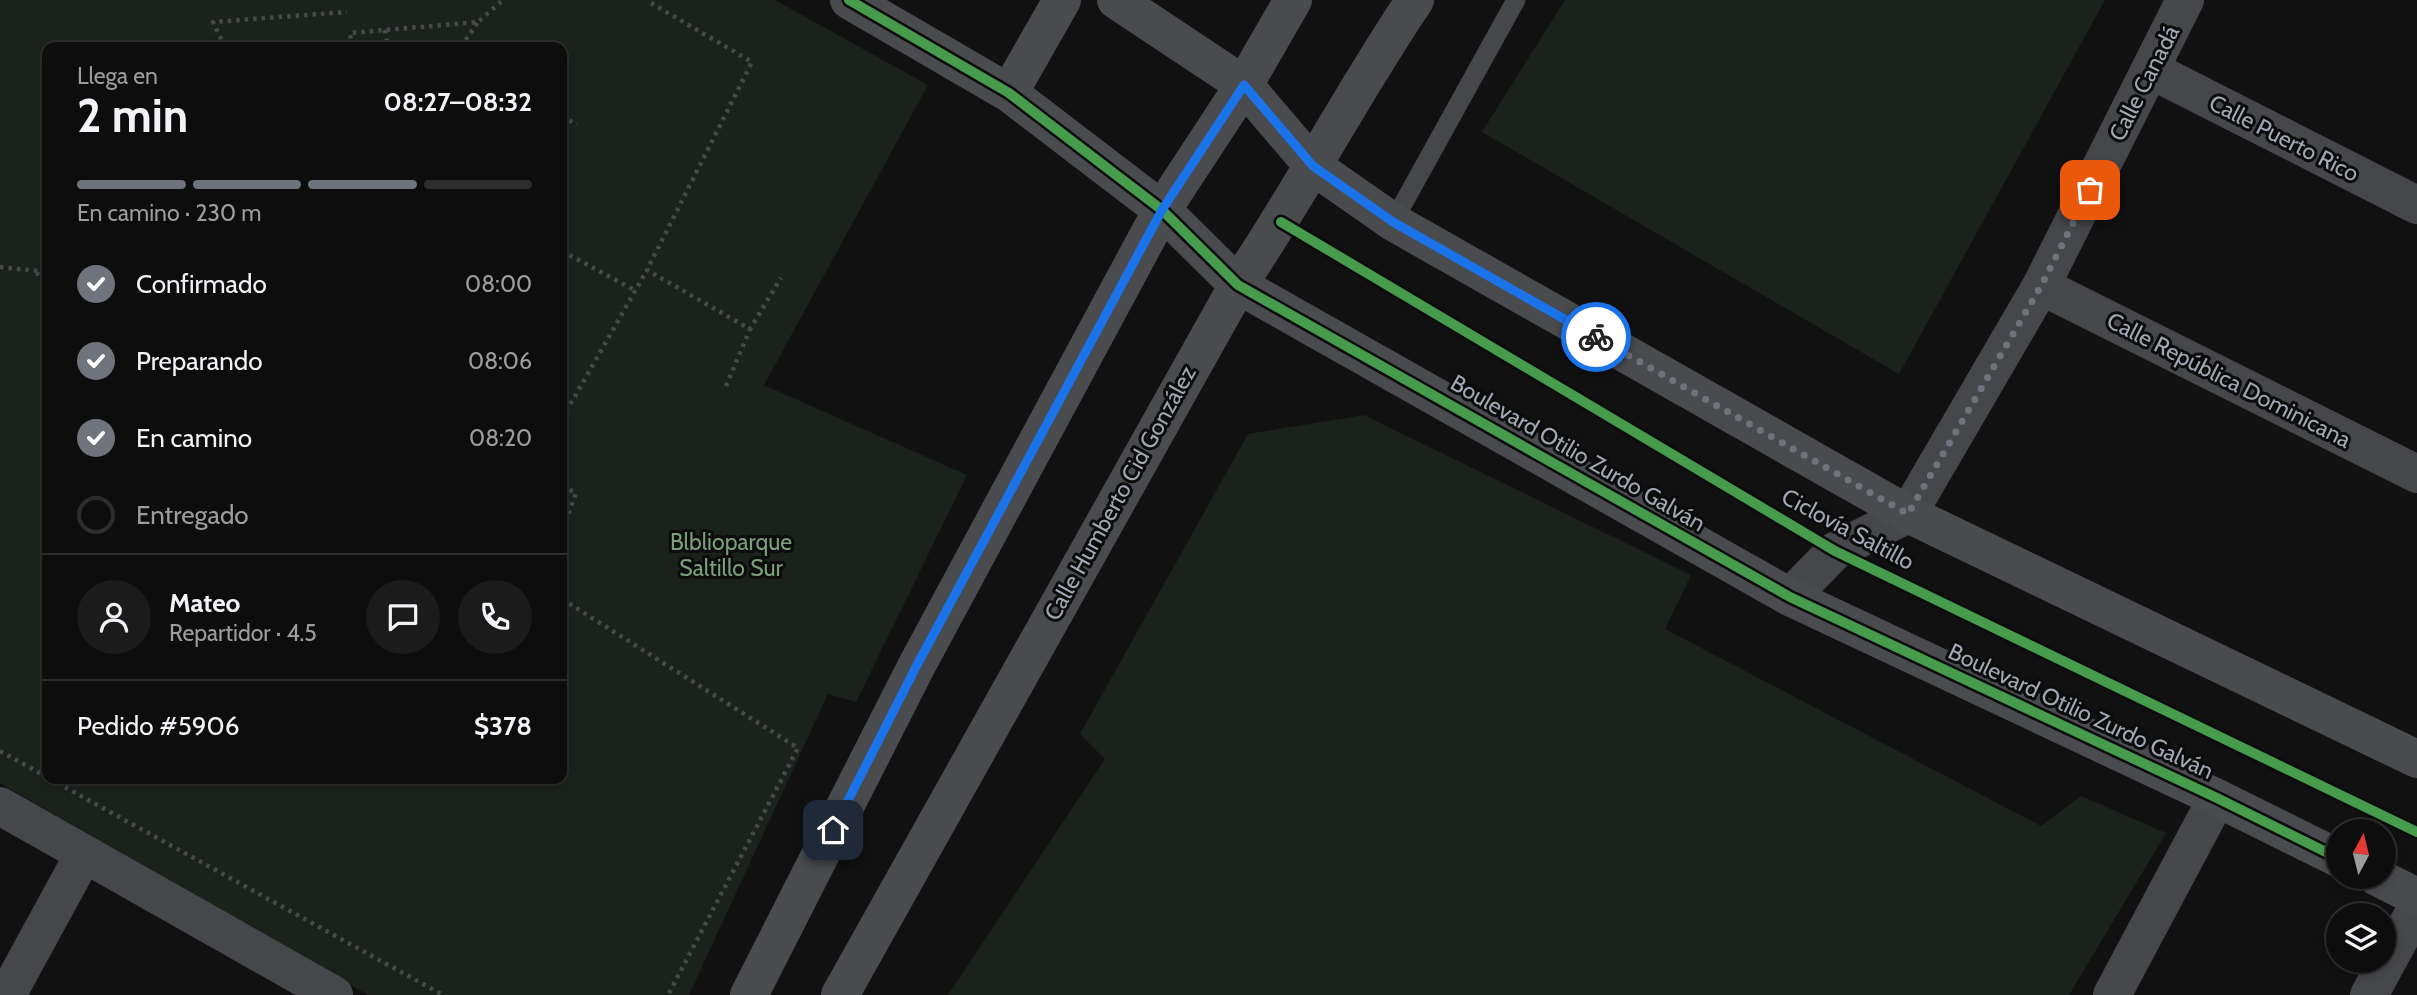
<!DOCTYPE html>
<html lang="es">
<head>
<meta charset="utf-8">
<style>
  :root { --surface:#0d0d0e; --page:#1b1b1c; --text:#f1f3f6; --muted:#9a9c9e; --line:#2d2d2e; --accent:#6f737b }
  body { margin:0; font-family:Cabin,sans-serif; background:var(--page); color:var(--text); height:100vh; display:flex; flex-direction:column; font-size:26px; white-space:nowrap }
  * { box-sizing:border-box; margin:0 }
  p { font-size:23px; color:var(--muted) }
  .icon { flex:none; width:38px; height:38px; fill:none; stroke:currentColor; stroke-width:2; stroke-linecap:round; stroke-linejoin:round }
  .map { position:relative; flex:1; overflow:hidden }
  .details { position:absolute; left:42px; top:42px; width:525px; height:742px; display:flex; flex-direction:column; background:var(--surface); border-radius:14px; box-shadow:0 4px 10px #0003,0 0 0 2px var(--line) }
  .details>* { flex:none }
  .needle { width:46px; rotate:7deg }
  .fabs { position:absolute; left:2326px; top:819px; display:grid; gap:14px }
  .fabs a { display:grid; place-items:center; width:70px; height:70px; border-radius:50%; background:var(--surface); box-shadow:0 4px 10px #0003,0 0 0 2px var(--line); font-size:35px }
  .pin { position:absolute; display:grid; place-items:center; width:60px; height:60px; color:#fff; margin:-30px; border-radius:14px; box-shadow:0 4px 10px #0006 }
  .courier { position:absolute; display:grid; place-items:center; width:70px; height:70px; margin:-35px; border:5px solid #1a73e8; border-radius:50%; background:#fff; color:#222; box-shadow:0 2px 9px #0007 }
  .summary em { font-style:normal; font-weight:700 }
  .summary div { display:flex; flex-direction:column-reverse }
  .summary { display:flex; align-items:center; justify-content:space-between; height:119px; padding:0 35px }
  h1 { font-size:46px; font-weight:700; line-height:52px }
  .bar { display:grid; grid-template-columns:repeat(4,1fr); gap:10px 7px; align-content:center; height:84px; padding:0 35px }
  .bar i { height:9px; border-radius:5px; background:var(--line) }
  .bar .on { background:var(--accent) }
  .bar p { grid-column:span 4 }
  .line { display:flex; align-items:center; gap:18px; padding:0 35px; border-top:2px solid var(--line) }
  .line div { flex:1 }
  .round { display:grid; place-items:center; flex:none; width:74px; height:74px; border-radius:37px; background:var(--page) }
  ol { padding:0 35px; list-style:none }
  li { display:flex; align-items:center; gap:21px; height:77px }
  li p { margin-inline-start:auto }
  li .icon { padding:7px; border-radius:50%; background:var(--accent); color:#fff; stroke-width:4 }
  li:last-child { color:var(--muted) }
  li i { width:38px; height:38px; border:4px solid var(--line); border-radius:50% }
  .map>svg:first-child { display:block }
  .green { fill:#1b221c; fill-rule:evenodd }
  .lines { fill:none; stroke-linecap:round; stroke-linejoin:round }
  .path { stroke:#47494c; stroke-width:4.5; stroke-dasharray:3.5 5; stroke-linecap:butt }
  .lane { stroke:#46474a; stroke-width:19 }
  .street { stroke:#46474a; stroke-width:38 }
  .secondary { stroke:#4a4b4e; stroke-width:38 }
  .cycleway-casing { stroke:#0c0c0d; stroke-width:15 }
  .cycleway { stroke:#469c4c; stroke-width:10 }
  .done { stroke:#6f737b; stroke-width:7; stroke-dasharray:0 12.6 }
  .route { stroke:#1a73e8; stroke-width:9 }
  .labels { text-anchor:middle; stroke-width:6; stroke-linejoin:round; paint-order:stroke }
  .street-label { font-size:23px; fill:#a2a8b3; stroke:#0c0c0d }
  .park-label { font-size:23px; fill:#789f78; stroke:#0c0c0d }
</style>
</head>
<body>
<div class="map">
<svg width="2417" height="995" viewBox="0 0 2417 995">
  <rect width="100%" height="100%" fill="#111112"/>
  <!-- green -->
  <path class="green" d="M 0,0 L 775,0 L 928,85 L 764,385 L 967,475 L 856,702 L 828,694 L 689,995 L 368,995 L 0,783 ZM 47,47 L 562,47 L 562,779 L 47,779 Z
    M 1565,0 L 2105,0 L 1899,374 L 1482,132 Z
    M 1364,415 L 1691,575 L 1665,629 L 2041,826 L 2081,796 L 2166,833 L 2069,995 L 948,995 L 1105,759 L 1080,734 L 1248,434 Z"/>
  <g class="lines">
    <!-- path -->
    <path class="path" d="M 651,3 L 752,62 L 647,270 L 750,329 L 781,278
      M 385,30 L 388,47
      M 225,47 L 213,22 L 347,12
      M 352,47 L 350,33 L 478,22 L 503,0
      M 461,47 L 478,22
      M 562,116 L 577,125
      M 562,251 L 636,291
      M 0,267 L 47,272
      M 36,273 L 47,280
      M 726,386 L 750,329
      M 562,419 L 647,270
      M 562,486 L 576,493 L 562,531
      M 562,599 L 798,748 L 668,995
      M 0,751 L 47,777
      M 50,779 L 443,995"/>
    <!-- lane -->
    <path class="lane" d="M 1393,222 L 1516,0"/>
    <!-- street -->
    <path class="street" d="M 2151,70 L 2417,205
      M 2041,286 L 2417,474
      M 1790,597 L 1835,551 L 1908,514 L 2041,286 L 2185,0
      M 0,806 L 334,995
      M 7,995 L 84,854
      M 2112,995 L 2217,798
      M 2369,995 L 2417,907"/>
    <!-- secondary -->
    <path class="secondary" d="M 849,0 L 1009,93 L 1162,210 L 1238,285 L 1790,597 L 2217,798 L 2338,858
      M 1116,0 L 1244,85 L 1313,166 L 1393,222 L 1908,514 L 2417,759
      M 1009,93 L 1062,0
      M 2377,877 L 2417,897
      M 749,995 L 917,665 L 1162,210 L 1244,85 L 1293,0
      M 840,995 L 1238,285 C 1301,192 1352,93 1415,0"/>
    <defs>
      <path id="cycleway" d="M 849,0 L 1009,93 L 1162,210 L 1238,285 L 1790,597 L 2217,798 L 2338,858
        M 1281,222 L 1835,551 L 2417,832"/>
    </defs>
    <!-- cycleway casing -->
    <use href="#cycleway" class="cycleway-casing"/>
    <!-- cycleway -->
    <use href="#cycleway" class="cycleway"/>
  </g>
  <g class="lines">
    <!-- done -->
    <path class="done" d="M 1596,337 L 1908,514 L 2041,286 L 2090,190"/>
    <!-- route -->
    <path class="route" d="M 833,830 L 917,665 L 1162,210 L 1244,85 L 1313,166 L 1393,222 L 1596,337"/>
  </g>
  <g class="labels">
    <!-- street labels -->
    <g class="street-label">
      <text transform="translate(2144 83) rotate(-63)" y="8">Calle Canadá</text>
      <text transform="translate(2284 138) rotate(27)" y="8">Calle Puerto Rico</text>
      <text transform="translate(2229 380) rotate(27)" y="8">Calle República Dominicana</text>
      <text transform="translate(1578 453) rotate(30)" y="8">Boulevard Otilio Zurdo Galván</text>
      <text transform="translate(1120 493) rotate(-61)" y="8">Calle Humberto Cid González</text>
      <text transform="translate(1848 529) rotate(28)" y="8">Ciclovía Saltillo</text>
      <text transform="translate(2081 711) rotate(25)" y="8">Boulevard Otilio Zurdo Galván</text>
    </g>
    <!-- park labels -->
    <g class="park-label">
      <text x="731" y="550">Blblioparque<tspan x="731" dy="26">Saltillo Sur</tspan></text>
    </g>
  </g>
</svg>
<div class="fabs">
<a><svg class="needle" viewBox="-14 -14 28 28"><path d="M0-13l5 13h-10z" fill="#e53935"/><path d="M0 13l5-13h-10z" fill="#9a9c9e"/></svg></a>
<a><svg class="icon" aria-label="layers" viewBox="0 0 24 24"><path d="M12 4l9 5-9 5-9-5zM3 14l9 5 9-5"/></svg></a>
</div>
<div class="pin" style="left:2090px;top:190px;background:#ea580c"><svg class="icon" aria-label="bag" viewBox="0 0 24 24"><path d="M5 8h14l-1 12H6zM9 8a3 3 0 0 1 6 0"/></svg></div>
<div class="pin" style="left:833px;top:830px;background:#1f2937"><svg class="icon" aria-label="home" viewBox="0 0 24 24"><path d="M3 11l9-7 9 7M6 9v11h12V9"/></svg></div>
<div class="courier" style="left:1596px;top:337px"><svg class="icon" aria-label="bike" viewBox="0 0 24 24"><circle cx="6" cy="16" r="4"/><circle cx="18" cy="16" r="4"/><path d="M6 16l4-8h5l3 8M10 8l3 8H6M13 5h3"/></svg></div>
<section class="details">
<div class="summary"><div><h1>2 min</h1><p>Llega en</p></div><em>08:27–08:32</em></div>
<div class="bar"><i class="on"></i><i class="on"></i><i class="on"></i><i></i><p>En camino · 230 m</p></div>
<ol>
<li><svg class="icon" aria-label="check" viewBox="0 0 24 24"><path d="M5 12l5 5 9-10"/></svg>Confirmado<p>08:00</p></li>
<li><svg class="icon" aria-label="check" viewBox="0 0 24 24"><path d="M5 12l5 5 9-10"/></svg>Preparando<p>08:06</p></li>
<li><svg class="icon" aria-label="check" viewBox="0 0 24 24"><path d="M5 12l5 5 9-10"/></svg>En camino<p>08:20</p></li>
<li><i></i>Entregado</li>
</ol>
<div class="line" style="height:126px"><a class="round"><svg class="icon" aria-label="person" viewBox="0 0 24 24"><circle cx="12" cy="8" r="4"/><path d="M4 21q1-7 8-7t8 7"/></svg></a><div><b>Mateo</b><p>Repartidor · 4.5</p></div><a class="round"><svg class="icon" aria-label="chat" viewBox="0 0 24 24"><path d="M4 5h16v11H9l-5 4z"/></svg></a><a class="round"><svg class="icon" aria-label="phone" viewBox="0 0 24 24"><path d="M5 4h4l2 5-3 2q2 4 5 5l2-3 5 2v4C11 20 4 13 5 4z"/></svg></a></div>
<div class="line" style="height:91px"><div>Pedido #5906</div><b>$378</b></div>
</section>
</div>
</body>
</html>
